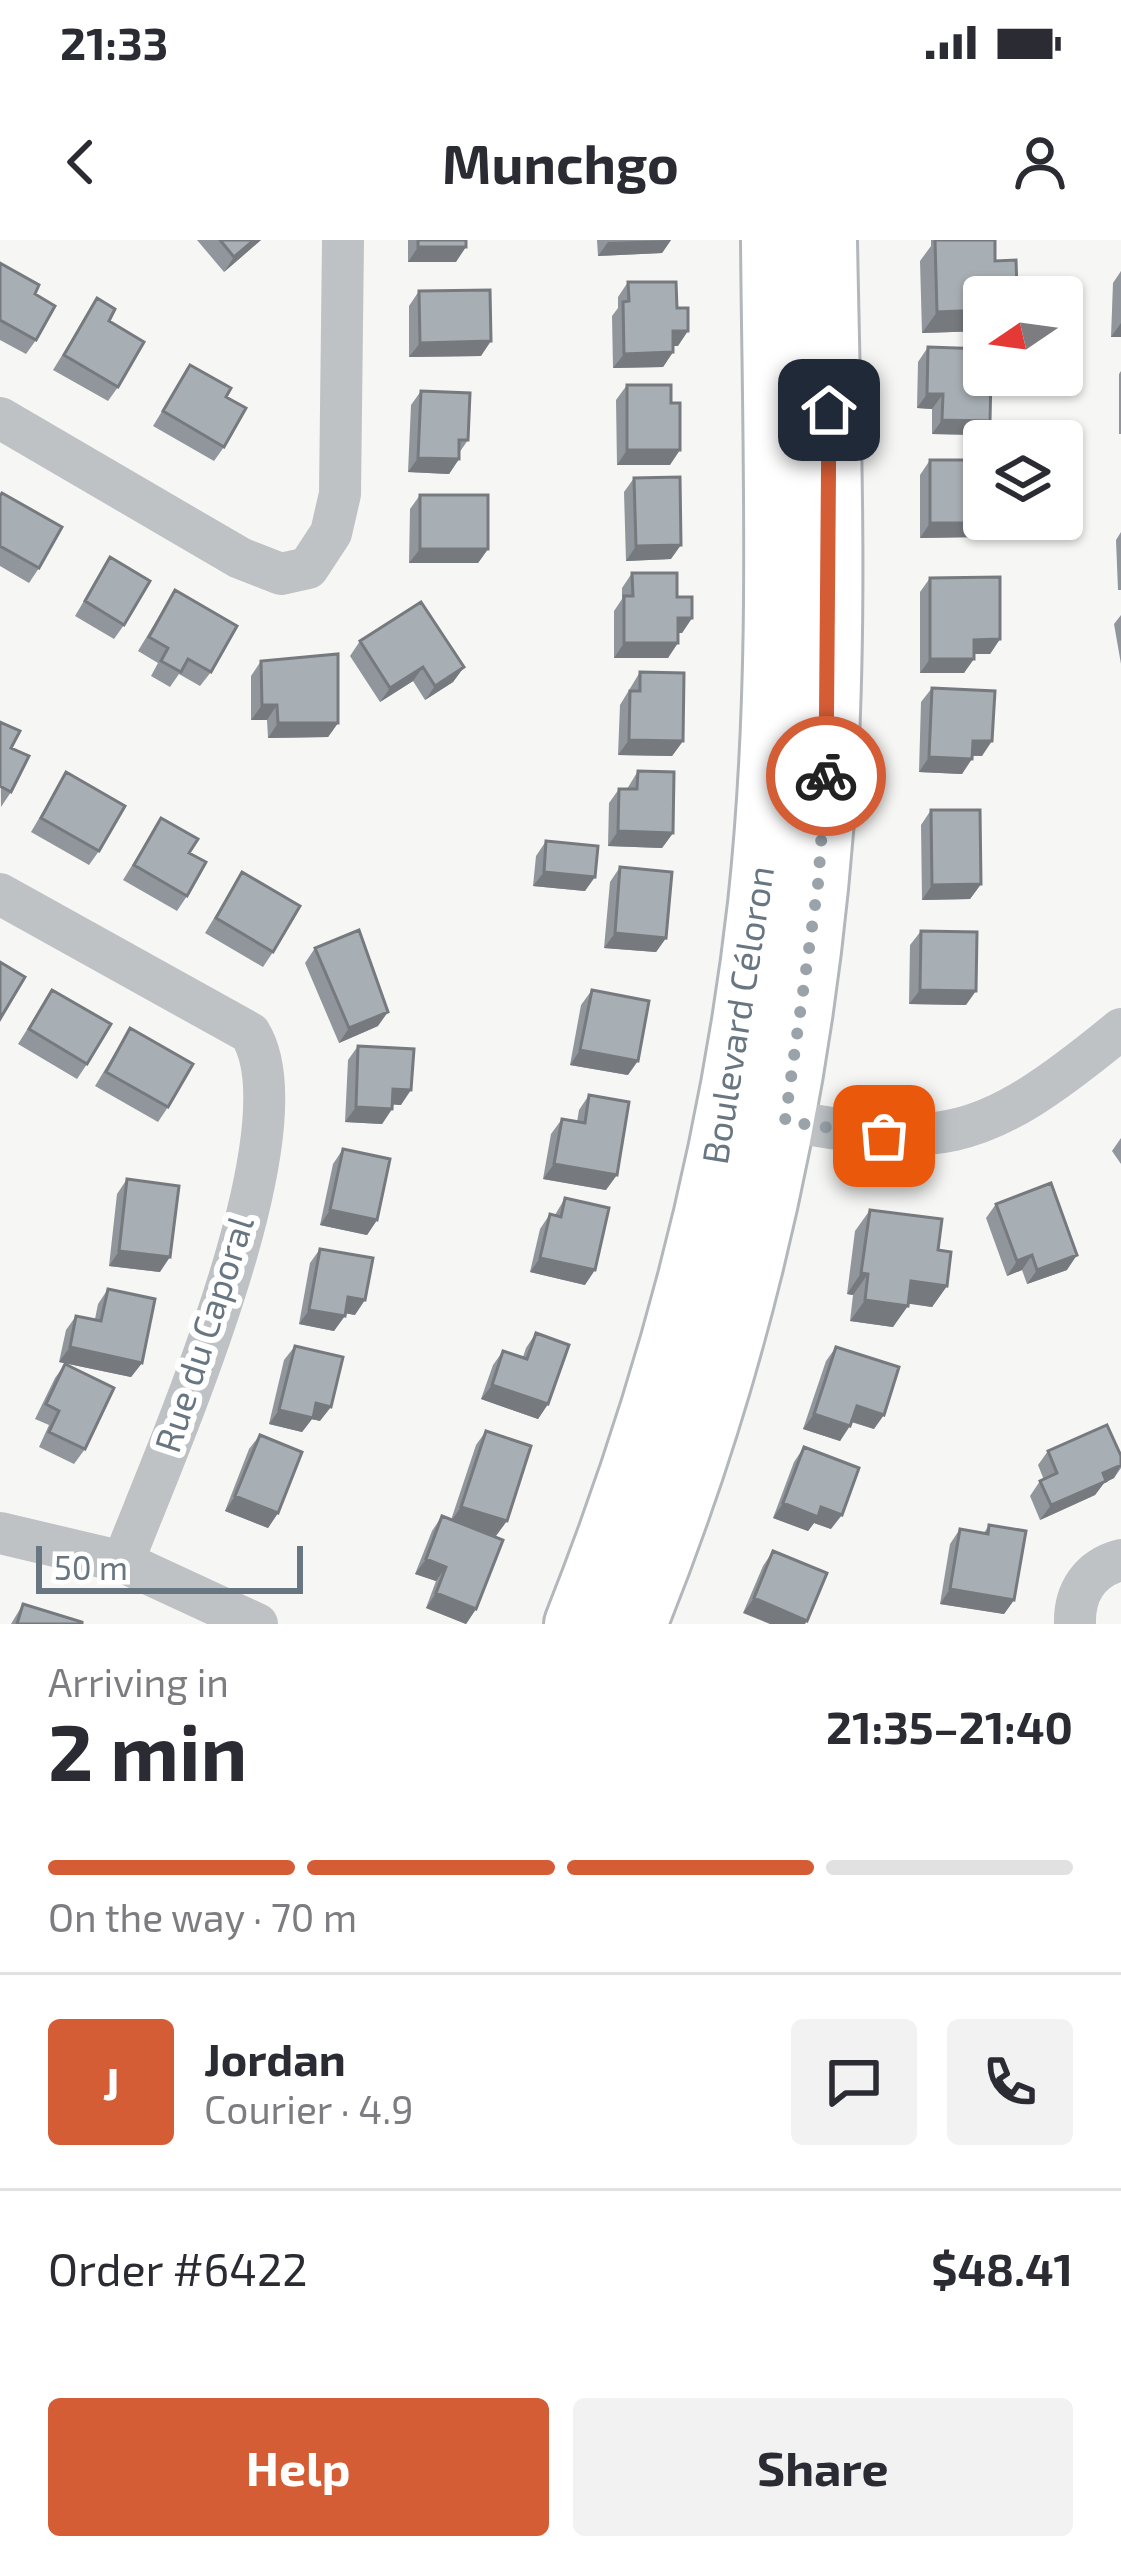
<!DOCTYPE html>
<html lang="en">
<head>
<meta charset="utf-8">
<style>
  :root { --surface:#fff; --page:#f2f2f3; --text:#2b2b33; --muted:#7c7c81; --line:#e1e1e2; --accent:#d55d35 }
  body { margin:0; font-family:"Exo 2",sans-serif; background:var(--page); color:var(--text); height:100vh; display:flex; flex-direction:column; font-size:45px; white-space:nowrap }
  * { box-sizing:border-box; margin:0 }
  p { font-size:39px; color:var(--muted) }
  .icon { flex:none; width:66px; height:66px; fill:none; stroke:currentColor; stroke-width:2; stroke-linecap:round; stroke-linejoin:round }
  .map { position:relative; height:1384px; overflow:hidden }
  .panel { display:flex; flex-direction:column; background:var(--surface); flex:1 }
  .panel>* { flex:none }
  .needle { width:78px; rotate:257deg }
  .buttons { position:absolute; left:963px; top:36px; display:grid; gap:24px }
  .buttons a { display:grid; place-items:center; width:120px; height:120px; border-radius:12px; background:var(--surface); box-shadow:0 3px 9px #0004; font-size:60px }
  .scale { position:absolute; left:36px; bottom:30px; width:267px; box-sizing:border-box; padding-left:12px; border:6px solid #687682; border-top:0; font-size:33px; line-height:42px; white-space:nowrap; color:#687682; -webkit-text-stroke:9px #fff; paint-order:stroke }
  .pin { position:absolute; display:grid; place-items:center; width:102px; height:102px; color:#fff; margin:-51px; border-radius:24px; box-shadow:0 6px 18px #0006 }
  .courier { position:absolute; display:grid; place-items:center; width:120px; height:120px; margin:-60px; border:9px solid #d55d35; border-radius:50%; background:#fff; color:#222; box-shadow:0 3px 15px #0007 }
  .headline em { font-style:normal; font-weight:700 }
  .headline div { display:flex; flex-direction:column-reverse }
  .headline { display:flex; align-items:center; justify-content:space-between; height:204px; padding:0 48px }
  h1 { font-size:78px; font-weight:700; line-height:90px }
  .bar { display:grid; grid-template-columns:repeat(4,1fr); gap:18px 12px; align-content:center; height:144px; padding:0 48px }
  .bar i { height:15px; border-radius:9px; background:var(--line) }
  .bar .selected { background:var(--accent) }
  .bar p { grid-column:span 4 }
  .line { display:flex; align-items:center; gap:30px; padding:0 48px; border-top:3px solid var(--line) }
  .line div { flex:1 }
  .round { display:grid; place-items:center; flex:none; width:126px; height:126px; border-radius:12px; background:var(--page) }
  .cta { display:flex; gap:24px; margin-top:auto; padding:24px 48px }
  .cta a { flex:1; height:138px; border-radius:12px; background:var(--accent); color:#fff; font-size:48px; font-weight:700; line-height:138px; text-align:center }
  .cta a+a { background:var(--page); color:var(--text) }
  .status { display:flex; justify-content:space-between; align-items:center; height:84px; padding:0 60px; background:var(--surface); direction:ltr }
  .status svg { height:33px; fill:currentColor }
  header { display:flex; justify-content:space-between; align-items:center; height:156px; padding:0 48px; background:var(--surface); font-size:54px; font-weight:700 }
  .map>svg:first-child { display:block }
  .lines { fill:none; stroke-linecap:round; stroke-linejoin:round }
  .secondary-casing { stroke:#b3b7bb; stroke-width:66 }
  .street { stroke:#bec2c5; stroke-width:42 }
  .secondary { stroke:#fff; stroke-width:60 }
  .wall { fill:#90969b }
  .shaded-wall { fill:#767a7e }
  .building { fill:#a8afb4; stroke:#767a7e; stroke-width:3 }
  .done { stroke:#9aa3aa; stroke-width:12; stroke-dasharray:0 21.6 }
  .route { stroke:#d55d35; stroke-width:15 }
  .labels { text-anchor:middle; stroke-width:12; stroke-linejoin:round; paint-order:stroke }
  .street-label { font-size:36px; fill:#687682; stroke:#fff }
</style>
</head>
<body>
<div class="status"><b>21:33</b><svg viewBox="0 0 49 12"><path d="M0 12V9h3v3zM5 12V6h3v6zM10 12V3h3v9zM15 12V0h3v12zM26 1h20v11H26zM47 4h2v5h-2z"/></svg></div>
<header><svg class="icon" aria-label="back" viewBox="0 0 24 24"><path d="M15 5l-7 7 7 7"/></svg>Munchgo<svg class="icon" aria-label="person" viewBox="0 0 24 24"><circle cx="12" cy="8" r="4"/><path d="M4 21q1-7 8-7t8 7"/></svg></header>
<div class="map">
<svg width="1121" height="1384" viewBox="0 0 1121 1384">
  <rect width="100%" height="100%" fill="#f6f6f4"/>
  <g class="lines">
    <defs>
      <path id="secondary" d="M 575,1384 C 667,1152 731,912 759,664 C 783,444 774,221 772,0
        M 636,1384 C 748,1107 811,816 827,518 C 836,346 829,172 826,0"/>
    </defs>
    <!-- secondary casing -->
    <use href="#secondary" class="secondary-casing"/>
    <!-- street -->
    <path class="street" d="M 0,178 L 240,318 L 281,334 L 308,328 L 331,293 L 340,254 L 343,0
      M 0,654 L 250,793 C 310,890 164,1215 123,1322
      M 760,876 C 942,909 975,909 1121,789
      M 0,1293 L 123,1322 L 257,1384
      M 1075,1384 C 1074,1352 1090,1328 1121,1320"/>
    <!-- secondary -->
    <use href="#secondary" class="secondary"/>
  </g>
  <!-- wall -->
  <path class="wall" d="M 197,0 L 261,0 L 224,32 Z
    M 408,0 L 466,0 L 456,22 L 408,22 Z
    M 597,0 L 671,0 L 662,13 L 598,16 Z
    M 931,0 L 995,0 L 995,21 L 1017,49 L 1011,57 L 984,57 L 984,88 L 982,91 L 922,93 L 920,21 L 931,6 Z
    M 0,23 L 35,54 L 36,100 L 26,114 L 0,100 Z
    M 1121,31 L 1121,97 L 1111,97 L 1113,43 Z
    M 628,42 L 678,106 L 673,106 L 673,112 L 663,127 L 613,128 L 612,76 L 618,68 L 618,57 Z
    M 419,51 L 481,116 L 409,117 L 409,66 Z
    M 97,58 L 109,81 L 118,147 L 108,161 L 53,130 Z
    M 928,107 L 980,195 L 932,194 L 932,169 L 917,168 L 918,122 Z
    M 190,125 L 226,157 L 224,207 L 214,221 L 153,186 Z
    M 1121,131 L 1121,194 L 1119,194 L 1119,134 Z
    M 627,145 L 670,225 L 617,225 L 616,160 Z
    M 421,151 L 468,200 L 459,213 L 459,219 L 449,234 L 408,232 L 411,165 Z
    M 930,220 L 984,279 L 1005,279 L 1003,282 L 988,282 L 978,297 L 920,298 L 920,235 Z
    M 634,238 L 671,319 L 626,321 L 624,252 Z
    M 420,255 L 488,309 L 478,323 L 409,323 L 410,269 Z
    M 0,256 L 39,328 L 29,343 L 0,326 Z
    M 1121,292 L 1121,350 L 1118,350 L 1116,300 Z
    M 110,317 L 124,385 L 114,399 L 75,376 Z
    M 632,333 L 677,357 L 692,378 L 682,393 L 678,393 L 668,418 L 614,418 L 614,371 L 622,359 L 622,348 Z
    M 930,338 L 1000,399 L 990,414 L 974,414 L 964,433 L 920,433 L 920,352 Z
    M 175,350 L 211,432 L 200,446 L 179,434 L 170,447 L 151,436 L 158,423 L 138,411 Z
    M 1121,375 L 1121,424 L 1114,384 Z
    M 360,401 L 464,427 L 453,442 L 425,460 L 413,441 L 380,462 L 350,416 Z
    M 261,421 L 338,483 L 328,497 L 268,498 L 267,480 L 251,480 L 251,436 Z
    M 640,432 L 683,501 L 672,516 L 618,515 L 620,465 Z
    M 932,448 L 982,516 L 972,516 L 962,534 L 919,532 L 921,462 Z
    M 0,482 L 11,508 L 11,552 L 1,567 Z
    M 638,531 L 673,593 L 662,608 L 608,606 L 609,563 L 619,549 L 627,549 Z
    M 66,532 L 99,611 L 89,625 L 31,592 Z
    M 931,570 L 981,644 L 970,659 L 922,660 L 921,585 Z
    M 161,578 L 189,613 L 187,656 L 177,671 L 123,640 Z
    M 546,601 L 585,651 L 533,646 L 536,616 Z
    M 620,627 L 666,698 L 656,712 L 604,708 L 610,642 Z
    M 242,632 L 273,712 L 263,727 L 205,693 Z
    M 921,691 L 966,765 L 909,764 L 910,705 Z
    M 315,708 L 378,786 L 339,803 L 305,723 Z
    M 52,750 L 87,824 L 77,839 L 18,804 Z
    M 592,750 L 628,835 L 570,825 L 581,765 Z
    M 130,788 L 168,867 L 158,882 L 95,846 Z
    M 358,806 L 401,865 L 392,864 L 392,869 L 382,884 L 345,882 L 348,820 Z
    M 589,855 L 606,950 L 543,939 L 551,894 L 562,879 L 577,882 L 579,870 Z
    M 1121,898 L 1121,924 L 1112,911 Z
    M 343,909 L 377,980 L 367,995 L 320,985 L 333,924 Z
    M 127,939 L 160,1032 L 109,1026 L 117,954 Z
    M 565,958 L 585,1045 L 530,1032 L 540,989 L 550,974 L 555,975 Z
    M 996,964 L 1067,1030 L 1027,1044 L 1022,1030 L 1007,1036 L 986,978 Z
    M 870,970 L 938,1010 L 947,1046 L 932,1067 L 908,1063 L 893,1087 L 850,1081 L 853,1055 L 847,1054 L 855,991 Z
    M 320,1009 L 355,1075 L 345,1073 L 334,1091 L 299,1084 L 310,1023 Z
    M 108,1049 L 142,1123 L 131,1137 L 59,1122 L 66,1090 L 76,1076 L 95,1079 L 98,1064 Z
    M 536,1093 L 548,1164 L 538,1179 L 481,1159 L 493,1125 L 503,1111 L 523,1117 L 526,1108 Z
    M 295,1106 L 320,1181 L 312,1179 L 302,1192 L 269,1184 L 284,1120 Z
    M 836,1107 L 874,1189 L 851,1182 L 840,1201 L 803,1189 L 826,1121 Z
    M 65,1124 L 85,1209 L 74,1224 L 39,1207 L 49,1185 L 35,1179 L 55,1138 Z
    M 486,1191 L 496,1296 L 473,1288 L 476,1369 L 466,1384 L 426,1368 L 436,1341 L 415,1334 L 432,1291 L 442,1276 L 451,1280 L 476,1205 Z
    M 260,1195 L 278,1273 L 268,1288 L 225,1271 L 249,1209 Z
    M 804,1207 L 831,1289 L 814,1283 L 808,1291 L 773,1278 L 794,1222 Z
    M 1048,1211 L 1121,1216 L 1121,1228 L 1114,1238 L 1104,1243 L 1095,1255 L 1040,1280 L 1030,1256 L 1040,1241 L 1044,1240 L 1038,1225 Z
    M 989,1285 L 1014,1360 L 1004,1374 L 940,1364 L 950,1304 L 960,1289 L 984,1293 Z
    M 773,1311 L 827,1333 L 743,1373 L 763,1326 Z
    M 23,1364 L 82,1384 L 11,1384 Z"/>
  <!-- shaded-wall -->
  <path class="shaded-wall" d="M 254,0 L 261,0 L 224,32 L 234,17 Z
    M 671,0 L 662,13 L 598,16 L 608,2 Z
    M 418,7 L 466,7 L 456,22 L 408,22 Z
    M 1017,49 L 1011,57 L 991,57 L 996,50 Z
    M 984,67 L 984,88 L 982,91 L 922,93 L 937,72 Z
    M 1121,83 L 1121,97 L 1111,97 Z
    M 673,91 L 688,91 L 678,106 L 663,106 Z
    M 491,101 L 481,116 L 409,117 L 420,103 Z
    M 673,112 L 663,127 L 613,128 L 624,114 Z
    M 927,154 L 943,154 L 932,169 L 917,168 Z
    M 942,180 L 990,181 L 980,195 L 932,194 Z
    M 627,210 L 680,210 L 670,225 L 617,225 Z
    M 418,218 L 459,219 L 449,234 L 408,232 Z
    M 984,279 L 1005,279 L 1003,282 L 978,282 Z
    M 930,283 L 988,283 L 978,297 L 920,298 Z
    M 681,305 L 671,319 L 626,321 L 636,306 Z
    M 420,309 L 488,309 L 478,323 L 409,323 Z
    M 678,378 L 692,378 L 682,393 L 667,393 Z
    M 1000,399 L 990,414 L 964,414 L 974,400 Z
    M 624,403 L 678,403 L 668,418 L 614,418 Z
    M 930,419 L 974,419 L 964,433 L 920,433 Z
    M 423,427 L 413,441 L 380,462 L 390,448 Z
    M 464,427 L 453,442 L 425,460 L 435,446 Z
    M 262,465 L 277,465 L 267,480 L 251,480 Z
    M 278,483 L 338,483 L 328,497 L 268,498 Z
    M 629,500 L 683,501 L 672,516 L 618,515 Z
    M 973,501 L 992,501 L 982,516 L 963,515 Z
    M 929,517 L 972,519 L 962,534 L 919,532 Z
    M 618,591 L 673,593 L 662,608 L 608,606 Z
    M 544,632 L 595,637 L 585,651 L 533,646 Z
    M 981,644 L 970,659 L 922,660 L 932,645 Z
    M 615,693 L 666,698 L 656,712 L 604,708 Z
    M 920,750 L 976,751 L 966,765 L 909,764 Z
    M 388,772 L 378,786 L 339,803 L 349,788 Z
    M 580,810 L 638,821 L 628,835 L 570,825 Z
    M 393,849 L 411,850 L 401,865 L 383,864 Z
    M 356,867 L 392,869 L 382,884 L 345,882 Z
    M 554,924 L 617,935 L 606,950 L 543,939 Z
    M 330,970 L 377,980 L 367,995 L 320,985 Z
    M 119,1011 L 170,1017 L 160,1032 L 109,1026 Z
    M 1032,1015 L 1022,1030 L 1007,1036 L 1017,1021 Z
    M 1077,1015 L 1067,1030 L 1027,1044 L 1037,1030 Z
    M 540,1018 L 595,1030 L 585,1045 L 530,1032 Z
    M 861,1033 L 868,1034 L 853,1055 L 847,1054 Z
    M 911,1041 L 947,1046 L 932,1067 L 896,1062 Z
    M 348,1057 L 365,1060 L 355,1075 L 338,1072 Z
    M 865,1060 L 908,1066 L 893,1087 L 850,1081 Z
    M 309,1070 L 345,1076 L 334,1091 L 299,1084 Z
    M 70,1107 L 142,1123 L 131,1137 L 59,1122 Z
    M 492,1145 L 548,1164 L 538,1179 L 481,1159 Z
    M 316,1163 L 331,1167 L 320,1181 L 312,1179 L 302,1192 L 269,1184 L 279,1170 Z
    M 857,1166 L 884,1175 L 874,1189 L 847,1180 Z
    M 814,1174 L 850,1186 L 840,1201 L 803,1189 Z
    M 1121,1225 L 1114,1238 L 1104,1243 L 1095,1255 L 1040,1280 L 1051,1265 L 1103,1233 Z
    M 235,1256 L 278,1273 L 268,1288 L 225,1271 Z
    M 783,1263 L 821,1267 L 842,1275 L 831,1289 L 814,1283 L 808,1291 L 773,1278 Z
    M 461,1267 L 507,1281 L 496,1296 L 451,1281 Z
    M 426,1319 L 446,1327 L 436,1341 L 415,1334 Z
    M 950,1349 L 1014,1360 L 1004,1374 L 940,1364 Z
    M 436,1353 L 476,1369 L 466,1384 L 426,1368 Z
    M 754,1358 L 807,1381 L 805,1384 L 770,1384 L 743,1373 Z"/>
  <!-- building -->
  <path class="building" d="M 220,0 L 254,0 L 234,17 Z
    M 418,0 L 466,0 L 466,7 L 418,7 Z
    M 935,0 L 995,0 L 995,21 L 1016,20 L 1017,49 L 996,50 L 996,57 L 984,57 L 984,70 L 937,72 Z
    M 0,23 L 39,45 L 35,54 L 55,66 L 36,100 L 0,80 Z
    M 628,42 L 676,42 L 677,68 L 688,68 L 688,91 L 673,91 L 673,112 L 624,114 L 623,62 L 629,61 Z
    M 490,50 L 491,101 L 420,103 L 419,51 Z
    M 97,58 L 115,69 L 109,81 L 144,102 L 118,147 L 64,115 Z
    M 928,107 L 984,109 L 984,135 L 991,135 L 990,181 L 942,180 L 943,154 L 927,154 Z
    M 190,125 L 231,148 L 226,157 L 246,168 L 224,207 L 163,171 Z
    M 627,145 L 671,145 L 671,163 L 680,163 L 680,210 L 627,210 Z
    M 421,151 L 470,153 L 468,200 L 459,200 L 459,219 L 418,218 Z
    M 930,220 L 984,220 L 984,279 L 988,279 L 988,283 L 930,283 Z
    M 680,237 L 681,305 L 636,306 L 634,238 Z
    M 2,253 L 62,287 L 39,328 L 0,306 L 0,256 Z
    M 420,255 L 488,255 L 488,309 L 420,309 Z
    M 110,317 L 150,341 L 124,385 L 85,361 Z
    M 632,333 L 677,333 L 677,357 L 692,357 L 692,378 L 678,378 L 678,403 L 624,403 L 624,356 L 633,356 Z
    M 1000,337 L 1000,399 L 974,400 L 974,419 L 930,419 L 930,338 Z
    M 175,350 L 237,386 L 211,432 L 188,419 L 181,432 L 161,421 L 168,408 L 149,397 Z
    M 421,362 L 464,427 L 435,446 L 423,427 L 390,448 L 360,401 Z
    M 338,414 L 338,483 L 278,483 L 277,465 L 262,465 L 261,421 Z
    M 640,432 L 684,433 L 683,501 L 629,500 L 630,451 L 640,451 Z
    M 932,448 L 995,451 L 992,501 L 973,501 L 972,519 L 929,517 Z
    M 0,482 L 20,491 L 11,508 L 29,516 L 11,552 L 0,546 Z
    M 638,531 L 674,532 L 673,593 L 618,591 L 619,549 L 637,549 Z
    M 66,532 L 125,566 L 99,611 L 41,578 Z
    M 931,570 L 980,570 L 981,644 L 932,645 Z
    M 161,578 L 198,599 L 189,613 L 206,622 L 187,656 L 134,625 Z
    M 546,601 L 598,606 L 595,637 L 544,632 Z
    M 620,627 L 672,632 L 666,698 L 615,693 Z
    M 242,632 L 300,666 L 273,712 L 216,678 Z
    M 359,690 L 388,772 L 349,788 L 315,708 Z
    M 921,691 L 977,692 L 976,751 L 920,750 Z
    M 0,722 L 25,737 L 0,779 Z
    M 52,750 L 111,784 L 87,824 L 29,789 Z
    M 592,750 L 649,761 L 638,821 L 580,810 Z
    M 130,788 L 193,824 L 168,867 L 106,832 Z
    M 358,806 L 414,809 L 411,850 L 393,849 L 392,869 L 356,867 Z
    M 589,855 L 629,862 L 617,935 L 554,924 L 562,879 L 585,883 Z
    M 343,909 L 390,919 L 377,980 L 330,970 Z
    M 127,939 L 179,946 L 170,1017 L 119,1011 Z
    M 1051,943 L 1077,1015 L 1037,1030 L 1032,1015 L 1017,1021 L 996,964 Z
    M 565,958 L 609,968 L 595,1030 L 540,1018 L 550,974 L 561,977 Z
    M 870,970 L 942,979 L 938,1010 L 951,1012 L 947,1046 L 911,1041 L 908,1066 L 865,1060 L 868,1034 L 861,1033 Z
    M 320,1009 L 373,1018 L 365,1060 L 348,1057 L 345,1076 L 309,1070 Z
    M 108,1049 L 155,1059 L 142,1123 L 70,1107 L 76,1076 L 101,1081 Z
    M 536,1093 L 569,1105 L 548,1164 L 492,1145 L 503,1111 L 527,1119 Z
    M 295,1106 L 343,1117 L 331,1167 L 316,1163 L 313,1178 L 279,1170 Z
    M 836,1107 L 899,1127 L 884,1175 L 857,1166 L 850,1186 L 814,1174 Z
    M 65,1124 L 114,1148 L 85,1209 L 49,1192 L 59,1171 L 46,1164 Z
    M 1107,1185 L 1121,1216 L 1121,1225 L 1103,1233 L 1106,1241 L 1051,1265 L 1040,1241 L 1057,1233 L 1048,1211 Z
    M 486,1191 L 531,1206 L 507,1281 L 461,1267 Z
    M 260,1195 L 302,1212 L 278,1273 L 235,1256 Z
    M 804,1207 L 859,1228 L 842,1275 L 821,1267 L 818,1277 L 783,1263 Z
    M 442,1276 L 503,1300 L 476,1369 L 436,1353 L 446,1327 L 426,1319 Z
    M 989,1285 L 1026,1291 L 1014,1360 L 950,1349 L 960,1289 L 988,1294 Z
    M 773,1311 L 827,1333 L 807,1381 L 754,1358 Z
    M 23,1364 L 82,1382 L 82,1384 L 17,1384 Z"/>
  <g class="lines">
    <!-- done -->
    <path class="done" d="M 826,536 L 818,644 L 785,881 L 884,896"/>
    <!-- route -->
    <path class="route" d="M 826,536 L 829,170"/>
  </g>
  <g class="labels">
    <!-- street labels -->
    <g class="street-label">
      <text transform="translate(738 775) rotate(-81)" y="13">Boulevard Céloron</text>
      <text transform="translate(204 1094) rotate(-72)" y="13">Rue du Caporal</text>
    </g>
  </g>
</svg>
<div class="buttons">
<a><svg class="needle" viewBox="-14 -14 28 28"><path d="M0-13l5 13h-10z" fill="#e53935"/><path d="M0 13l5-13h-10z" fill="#7c7c81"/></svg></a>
<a><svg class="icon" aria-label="layers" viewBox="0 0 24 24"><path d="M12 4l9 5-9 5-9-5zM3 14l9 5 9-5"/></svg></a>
</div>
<div class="scale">50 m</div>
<div class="pin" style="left:884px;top:896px;background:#ea580c"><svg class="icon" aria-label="bag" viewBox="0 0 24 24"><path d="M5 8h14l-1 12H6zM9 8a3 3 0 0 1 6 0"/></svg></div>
<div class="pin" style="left:829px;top:170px;background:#1f2937"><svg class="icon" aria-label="home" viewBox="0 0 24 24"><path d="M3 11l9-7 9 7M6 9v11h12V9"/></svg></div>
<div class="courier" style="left:826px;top:536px"><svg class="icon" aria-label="bike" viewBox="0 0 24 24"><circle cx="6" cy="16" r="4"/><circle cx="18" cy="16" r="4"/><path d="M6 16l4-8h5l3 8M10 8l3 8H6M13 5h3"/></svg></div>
</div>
<section class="panel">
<div class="headline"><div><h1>2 min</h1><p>Arriving in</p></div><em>21:35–21:40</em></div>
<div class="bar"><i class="selected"></i><i class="selected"></i><i class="selected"></i><i></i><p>On the way · 70 m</p></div>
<div class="line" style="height:216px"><b class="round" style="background:var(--accent);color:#fff">J</b><div><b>Jordan</b><p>Courier · 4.9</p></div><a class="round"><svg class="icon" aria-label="chat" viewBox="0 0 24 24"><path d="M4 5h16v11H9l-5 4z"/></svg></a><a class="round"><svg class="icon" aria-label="phone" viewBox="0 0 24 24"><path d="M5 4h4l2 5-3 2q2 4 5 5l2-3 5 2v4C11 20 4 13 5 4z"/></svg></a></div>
<div class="line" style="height:156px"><div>Order #6422</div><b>$48.41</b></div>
<div class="cta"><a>Help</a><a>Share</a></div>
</section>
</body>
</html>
